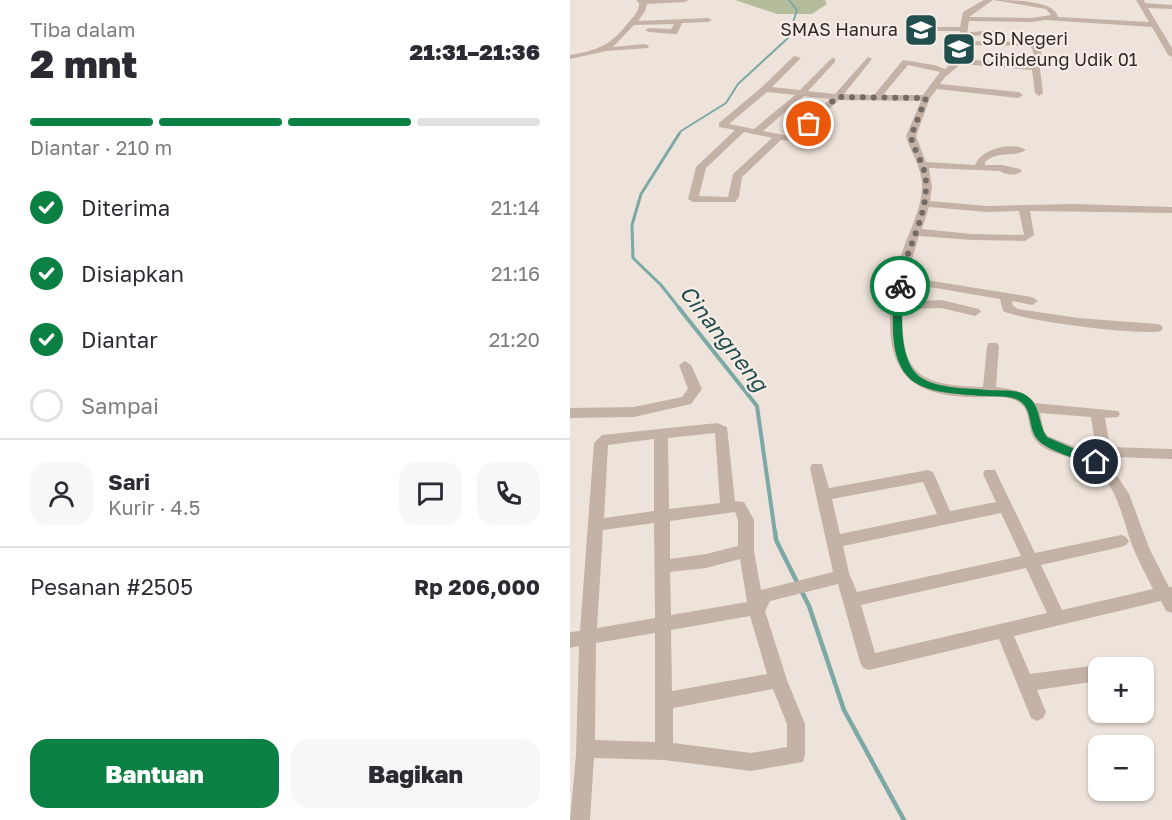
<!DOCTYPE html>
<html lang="id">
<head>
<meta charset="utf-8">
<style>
  :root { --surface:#fff; --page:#f7f7f7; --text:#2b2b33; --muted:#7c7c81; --line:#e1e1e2; --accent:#0b8043 }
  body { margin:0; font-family:"Golos Text",sans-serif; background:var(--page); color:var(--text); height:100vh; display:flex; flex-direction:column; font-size:22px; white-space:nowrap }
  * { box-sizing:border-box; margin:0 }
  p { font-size:20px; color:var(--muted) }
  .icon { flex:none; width:33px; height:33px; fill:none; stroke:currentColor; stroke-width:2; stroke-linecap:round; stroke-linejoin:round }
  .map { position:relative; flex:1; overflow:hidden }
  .side { display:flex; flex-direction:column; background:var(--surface); width:570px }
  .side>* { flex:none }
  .fabs { position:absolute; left:518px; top:657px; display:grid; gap:12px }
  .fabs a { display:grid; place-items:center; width:66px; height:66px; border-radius:12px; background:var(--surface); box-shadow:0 2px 4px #0004; font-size:30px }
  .pin { position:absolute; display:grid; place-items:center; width:51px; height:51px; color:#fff; margin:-26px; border:3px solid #fff; border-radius:50%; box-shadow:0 2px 6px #0007 }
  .courier { position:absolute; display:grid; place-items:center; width:60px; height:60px; margin:-30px; border:4px solid #0b8043; border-radius:50%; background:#fff; color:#222; box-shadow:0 2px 8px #0007 }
  .headline em { font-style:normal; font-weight:800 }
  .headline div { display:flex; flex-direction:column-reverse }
  .headline { display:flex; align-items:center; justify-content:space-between; height:102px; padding:0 30px }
  h1 { font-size:39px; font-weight:800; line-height:45px }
  .bar { display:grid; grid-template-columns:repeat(4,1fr); gap:9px 6px; align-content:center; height:72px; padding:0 30px }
  .bar i { height:8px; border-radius:4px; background:var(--line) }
  .bar .active { background:var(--accent) }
  .bar p { grid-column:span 4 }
  .line { display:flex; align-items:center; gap:15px; padding:0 30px; border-top:2px solid var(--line) }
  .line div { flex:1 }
  .round { display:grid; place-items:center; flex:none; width:63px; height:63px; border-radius:18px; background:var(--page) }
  ol { padding:0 30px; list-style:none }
  li { display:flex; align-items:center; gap:18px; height:66px }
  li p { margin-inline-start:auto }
  li .icon { padding:6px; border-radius:50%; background:var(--accent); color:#fff; stroke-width:4 }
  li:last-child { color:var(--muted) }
  li i { width:33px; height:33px; border:3px solid var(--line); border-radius:50% }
  .action { display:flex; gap:12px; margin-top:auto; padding:12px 30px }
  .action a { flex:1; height:69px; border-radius:18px; background:var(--accent); color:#fff; font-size:24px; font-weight:800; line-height:69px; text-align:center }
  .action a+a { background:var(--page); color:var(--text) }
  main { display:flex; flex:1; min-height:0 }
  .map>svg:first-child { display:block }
  .green { fill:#b4bc9c }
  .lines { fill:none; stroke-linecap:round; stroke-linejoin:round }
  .stream-far3 { stroke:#7ca8a6; stroke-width:2 }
  .stream-far2 { stroke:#7ca8a6; stroke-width:3 }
  .stream-far1 { stroke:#7ca8a6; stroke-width:4 }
  .stream { stroke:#7ca8a6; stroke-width:4.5 }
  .street { fill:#c5b2a7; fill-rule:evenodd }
  .route { fill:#0b8043 }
  .done { stroke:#746a66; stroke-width:6; stroke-dasharray:0 10.8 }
  .labels { text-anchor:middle; stroke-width:4.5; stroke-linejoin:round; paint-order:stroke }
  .far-poi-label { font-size:18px; fill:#322927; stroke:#f7ede6; text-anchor:end }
  .water-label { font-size:22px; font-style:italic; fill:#214f4e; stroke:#f7ede6 }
</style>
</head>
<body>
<main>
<section class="side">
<div class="headline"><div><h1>2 mnt</h1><p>Tiba dalam</p></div><em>21:31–21:36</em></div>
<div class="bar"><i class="active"></i><i class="active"></i><i class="active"></i><i></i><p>Diantar · 210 m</p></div>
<ol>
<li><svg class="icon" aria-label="check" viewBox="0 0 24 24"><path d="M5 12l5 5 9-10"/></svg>Diterima<p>21:14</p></li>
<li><svg class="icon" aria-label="check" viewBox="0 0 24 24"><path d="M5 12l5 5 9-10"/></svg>Disiapkan<p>21:16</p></li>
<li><svg class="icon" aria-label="check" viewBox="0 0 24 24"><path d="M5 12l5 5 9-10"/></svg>Diantar<p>21:20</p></li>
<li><i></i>Sampai</li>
</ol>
<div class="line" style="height:108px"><a class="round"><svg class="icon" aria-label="person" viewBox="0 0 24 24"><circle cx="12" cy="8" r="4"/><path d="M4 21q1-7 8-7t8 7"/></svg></a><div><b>Sari</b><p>Kurir · 4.5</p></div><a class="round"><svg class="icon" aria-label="chat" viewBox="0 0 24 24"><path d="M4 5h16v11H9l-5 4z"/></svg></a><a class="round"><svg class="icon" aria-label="phone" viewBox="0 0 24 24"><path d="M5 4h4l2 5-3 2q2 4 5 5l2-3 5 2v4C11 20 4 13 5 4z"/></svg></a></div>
<div class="line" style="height:78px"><div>Pesanan #2505</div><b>Rp 206,000</b></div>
<div class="action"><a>Bantuan</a><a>Bagikan</a></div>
</section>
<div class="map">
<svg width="602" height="820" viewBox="0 0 602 820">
  <rect width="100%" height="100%" fill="#eee3da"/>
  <!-- green -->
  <path class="green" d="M 165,0 L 255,0 L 257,4 L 242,14 L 207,14 Z"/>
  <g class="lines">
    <!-- stream-far3 -->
    <path class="stream-far3" d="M 108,135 L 111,131 L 156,103 L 168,84 L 218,38 L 227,10 L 219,0"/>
    <!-- stream-far2 -->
    <path class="stream-far2" d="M 109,134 L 71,194 L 62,225 L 63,258 L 91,285 L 110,309"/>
    <!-- stream-far1 -->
    <path class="stream-far1" d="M 109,308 L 187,406 L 205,533"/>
    <!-- stream -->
    <path class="stream" d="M 205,531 L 206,540 L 239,606 L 274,710 L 334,820"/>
    <!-- street -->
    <path class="street" d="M 66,0 L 119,0 L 115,2 L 77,4 L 75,11 L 68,21 L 138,18 L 142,20 L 138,22 L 112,23 L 107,34 L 104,34 L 79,32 L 75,30 L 79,28 L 101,29 L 104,24 L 64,25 L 43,47 L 75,44 L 79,46 L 78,48 L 36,51 L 0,59 L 0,55 C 28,50 40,46 58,23 C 63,17 69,12 69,3 Z
      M 414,0 L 423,0 L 399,17 L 462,18 L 481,15 L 476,9 L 424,0 C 441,0 485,0 488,17 L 579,22 L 566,0 L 574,0 L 575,3 L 602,5 L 602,9 L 578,8 L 602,48 L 602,57 L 598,55 L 582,27 L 475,20 L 462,22 L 399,21 L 396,41 L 457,42 L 469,45 L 472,55 L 469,61 L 473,93 L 469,96 L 465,93 L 462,70 L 391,64 L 375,77 L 370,84 L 449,92 L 453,95 L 449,98 L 367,89 L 360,98 L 346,136 L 356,162 L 405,165 C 411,149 442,141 456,150 C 443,158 427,150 415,162 L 415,165 L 432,165 L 450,169 L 452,171 C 447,176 436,175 430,171 L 359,168 L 362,187 L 360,201 L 417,206 L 503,204 L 602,207 L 602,213 L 460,211 L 464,235 L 455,241 L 402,240 L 349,236 L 337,277 L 462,297 L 468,301 L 462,305 L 442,301 L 443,306 L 448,309 L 508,318 L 587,324 L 591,325 L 593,328 L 591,331 C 570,336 453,321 433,311 L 430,299 L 336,283 L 334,302 L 371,300 L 409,309 L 411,312 L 405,316 L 371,308 L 333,309 C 330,377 351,385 413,387 L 417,346 L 419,343 L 427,343 L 429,346 L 426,387 C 441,389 456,391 465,403 L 548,411 L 550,414 L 548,417 L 535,418 L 540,447 L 602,449 L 602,459 L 542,457 L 540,465 L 559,494 L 580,550 L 599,587 L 602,587 L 602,613 L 596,611 L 591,601 L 444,636 L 460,674 L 528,665 L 534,668 L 528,668 L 528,681 L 467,690 L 476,712 L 473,718 L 467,721 L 461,718 L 429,639 L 299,670 L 293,668 L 290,662 L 268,584 L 200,601 L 195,611 L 217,680 L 235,724 L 235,755 L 233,762 L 181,771 L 94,760 L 24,758 L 20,820 L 0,820 L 6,755 L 9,646 L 0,648 L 0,632 L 10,631 L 24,443 L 32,435 L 147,423 L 157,427 L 165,501 L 174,502 L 184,520 L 184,551 L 191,590 L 263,572 L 240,468 L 242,464 L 252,464 L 259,488 L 358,470 L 363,472 L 380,511 L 426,502 L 413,474 L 415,470 L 425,470 L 465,553 L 551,535 L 556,537 L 559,541 L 556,545 L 551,547 L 471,565 L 492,610 L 583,589 C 576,575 569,562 563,548 C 553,522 549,490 527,470 C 510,455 481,458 466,441 C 457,431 461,412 451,404 C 443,397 431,397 421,397 C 390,398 343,397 328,364 C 312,331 323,277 335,244 C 342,226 351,208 352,188 C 353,169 341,154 336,136 L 351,101 L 269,100 L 224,141 L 211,140 L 172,177 L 169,197 L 165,202 L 123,202 L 118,199 L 126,167 L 165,130 L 149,127 L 149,123 L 192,87 L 224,56 L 231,58 L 202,87 L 230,90 L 262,58 L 265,58 L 265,62 L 238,91 L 265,94 L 298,57 L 302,59 L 274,94 L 304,95 L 333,60 L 364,65 L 375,69 L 385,60 L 390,31 L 368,31 L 364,29 L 368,27 L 390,27 L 393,12 ZM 395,45 L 456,46 L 462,48 L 464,55 L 461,65 L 393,59 ZM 338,65 L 370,72 L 353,95 L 313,95 ZM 197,92 L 225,95 L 184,129 L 159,124 ZM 234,96 L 260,99 L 219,136 L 193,131 ZM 174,132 L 202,138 L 163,174 L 158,197 L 129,196 L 136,168 ZM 359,207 L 417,212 L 449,211 L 454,235 L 402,234 L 352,229 ZM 470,413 L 521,417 L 527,456 L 478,436 L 474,431 ZM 145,433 L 150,503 L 99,509 L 98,438 ZM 84,439 L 84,511 L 34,518 L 38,445 ZM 353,482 L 367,514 L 270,534 L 262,499 ZM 165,512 L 168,520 L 168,546 L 136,554 L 100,559 L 100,521 ZM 431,513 L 451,556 L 287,592 L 279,573 L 273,546 ZM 84,523 L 85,618 L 27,628 L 33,530 ZM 170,559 L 177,602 L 101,615 L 100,572 L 136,568 ZM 456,568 L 477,613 L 305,653 L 291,605 ZM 180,616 L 197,674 L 102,691 L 101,630 ZM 85,633 L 85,742 L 25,740 L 26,643 ZM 203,689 L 217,724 L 217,747 L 181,753 L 103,743 L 103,708 Z
      M 432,30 L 433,32 L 429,34 L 401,36 L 397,34 L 401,32 Z
      M 115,361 L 121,365 L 132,389 L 121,404 L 64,417 L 0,418 L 0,408 L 64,407 L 112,397 L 118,389 L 109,365 Z"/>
  </g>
  <!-- route -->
  <path class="route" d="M 330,283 L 334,286 C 331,310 328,361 350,377 C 368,389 397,388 418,390 C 428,391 445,389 454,394 C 472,404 467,423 477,437 L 530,460 L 530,465 L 522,465 C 510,460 476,450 468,440 C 457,428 464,409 448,400 C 440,395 422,397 412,396 C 391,394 362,394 344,382 C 317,363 322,314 326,286 Z"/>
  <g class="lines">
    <!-- done -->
    <path class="done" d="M 239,124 L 267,97 L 356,98 L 341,136 C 344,154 357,164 356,188 C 355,223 334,252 330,286"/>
  </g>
  <!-- icons -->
  <defs>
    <symbol id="school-square" viewBox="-11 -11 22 22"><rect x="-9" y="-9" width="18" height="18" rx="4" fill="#214f4e" stroke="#f7ede6"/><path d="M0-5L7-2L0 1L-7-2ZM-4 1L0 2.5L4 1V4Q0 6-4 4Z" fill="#fff"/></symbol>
  </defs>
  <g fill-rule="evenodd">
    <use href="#school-square" x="332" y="11" width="38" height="38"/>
    <use href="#school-square" x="370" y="30" width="38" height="38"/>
  </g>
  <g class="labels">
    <!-- far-poi labels -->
    <g class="far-poi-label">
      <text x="328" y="36">SMAS Hanura</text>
      <text x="412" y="45" text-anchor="start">SD Negeri<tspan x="412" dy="21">Cihideung Udik 01</tspan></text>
    </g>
    <!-- water labels -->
    <g class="water-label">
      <text transform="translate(154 338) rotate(52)" y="8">Cinangneng</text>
    </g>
  </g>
</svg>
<div class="fabs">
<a>+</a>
<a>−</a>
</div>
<div class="pin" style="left:239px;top:124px;background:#ea580c"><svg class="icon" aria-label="bag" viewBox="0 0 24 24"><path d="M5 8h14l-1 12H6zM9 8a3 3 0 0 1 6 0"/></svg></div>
<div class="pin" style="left:526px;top:462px;background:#1f2937"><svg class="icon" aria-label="home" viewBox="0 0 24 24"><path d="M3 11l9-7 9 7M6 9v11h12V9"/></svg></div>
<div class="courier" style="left:330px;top:286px"><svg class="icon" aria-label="bike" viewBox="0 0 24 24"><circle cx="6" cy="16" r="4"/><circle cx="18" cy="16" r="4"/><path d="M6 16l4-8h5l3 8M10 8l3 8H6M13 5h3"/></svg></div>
</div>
</main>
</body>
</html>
